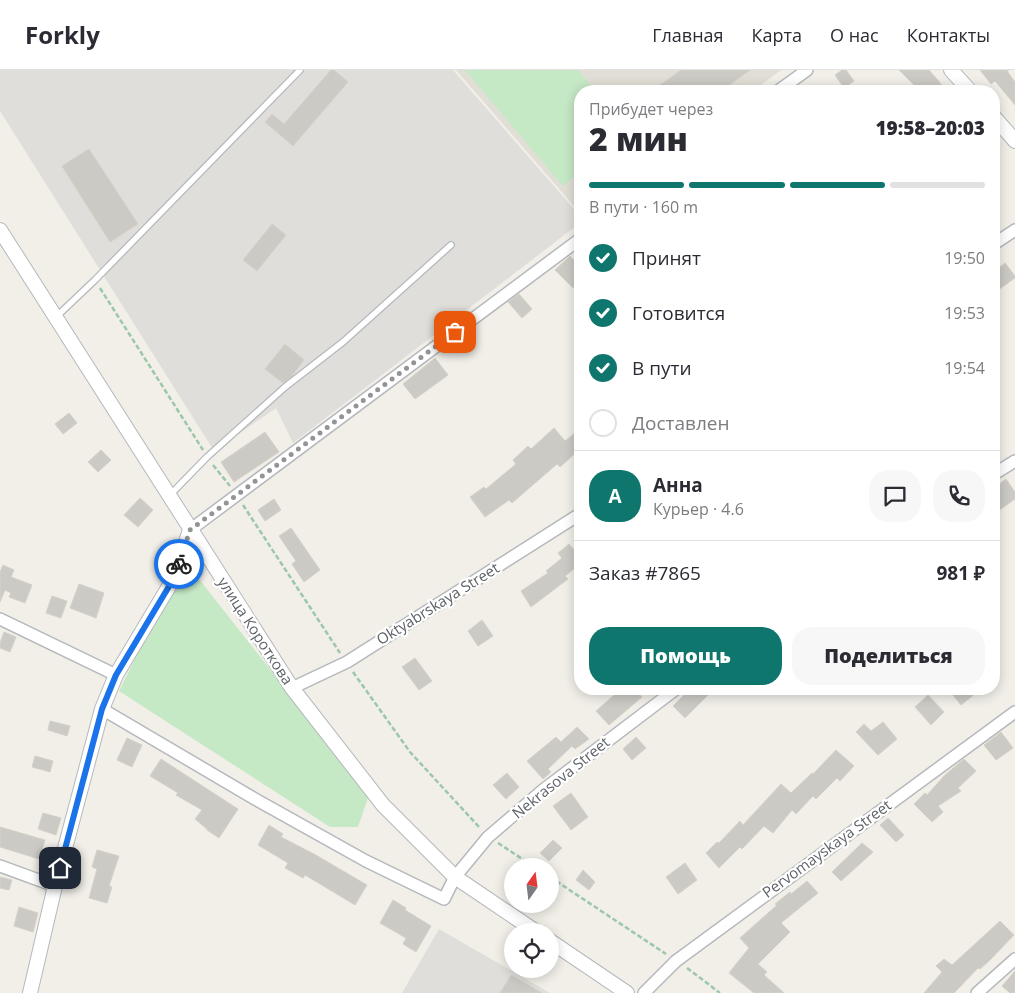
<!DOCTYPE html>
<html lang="ru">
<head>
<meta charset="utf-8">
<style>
  :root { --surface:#fff; --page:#f7f7f7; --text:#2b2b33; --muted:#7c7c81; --line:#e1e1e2; --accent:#0f766e }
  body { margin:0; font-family:"Open Sans",sans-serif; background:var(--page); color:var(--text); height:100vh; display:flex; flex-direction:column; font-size:19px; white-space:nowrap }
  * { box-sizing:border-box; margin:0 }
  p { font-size:16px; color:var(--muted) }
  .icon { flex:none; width:28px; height:28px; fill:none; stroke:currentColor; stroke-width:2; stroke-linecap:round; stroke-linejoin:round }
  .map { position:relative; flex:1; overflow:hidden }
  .side { position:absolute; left:574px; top:15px; width:426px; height:610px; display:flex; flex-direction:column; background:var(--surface); border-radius:20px; box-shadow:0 2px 12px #0003 }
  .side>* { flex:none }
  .needle { width:32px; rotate:14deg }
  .buttons { position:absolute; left:504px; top:788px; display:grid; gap:10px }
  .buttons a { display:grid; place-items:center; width:55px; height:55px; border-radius:50%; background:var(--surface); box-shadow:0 2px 12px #0003; font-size:25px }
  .pin { position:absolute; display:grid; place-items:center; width:42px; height:42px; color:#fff; margin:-21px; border-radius:10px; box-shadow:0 2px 8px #0006 }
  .courier { position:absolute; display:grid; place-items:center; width:50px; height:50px; margin:-25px; border:4px solid #1a73e8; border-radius:50%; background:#fff; color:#222; box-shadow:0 1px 6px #0007 }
  .headline em { font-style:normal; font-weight:800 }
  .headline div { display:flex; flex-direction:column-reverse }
  .headline { display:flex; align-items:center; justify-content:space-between; height:85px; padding:0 15px }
  h1 { font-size:32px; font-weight:800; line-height:38px }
  .bar { display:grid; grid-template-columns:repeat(4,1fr); gap:8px 5px; align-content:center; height:60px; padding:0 15px }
  .bar i { height:6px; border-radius:4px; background:var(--line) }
  .bar .selected { background:var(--accent) }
  .bar p { grid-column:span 4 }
  .line { display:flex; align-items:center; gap:12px; padding:0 15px; border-top:1px solid var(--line) }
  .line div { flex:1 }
  .round { display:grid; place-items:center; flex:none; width:52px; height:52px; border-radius:20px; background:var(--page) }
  ol { padding:0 15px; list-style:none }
  li { display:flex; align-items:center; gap:15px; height:55px }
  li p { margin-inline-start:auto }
  li .icon { padding:5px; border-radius:50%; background:var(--accent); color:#fff; stroke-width:4 }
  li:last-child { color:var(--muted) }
  li i { width:28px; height:28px; border:2px solid var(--line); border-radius:50% }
  .action { display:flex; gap:10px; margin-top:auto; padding:10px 15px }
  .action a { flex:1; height:58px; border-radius:20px; background:var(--accent); color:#fff; font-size:20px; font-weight:800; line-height:58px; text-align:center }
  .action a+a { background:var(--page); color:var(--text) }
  header { display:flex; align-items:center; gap:30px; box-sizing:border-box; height:70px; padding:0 25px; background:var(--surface); border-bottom:1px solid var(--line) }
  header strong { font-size:24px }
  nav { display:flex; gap:28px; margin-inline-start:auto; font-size:18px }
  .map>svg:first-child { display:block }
  .industrial { fill:#e0deda }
  .education { fill:#e1ded6 }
  .green { fill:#c5e8c5 }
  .building { fill:#cccac5; stroke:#d6d1c6 }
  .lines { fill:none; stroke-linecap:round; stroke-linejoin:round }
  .service-casing { stroke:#b5b8bc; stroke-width:8 }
  .minor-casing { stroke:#b5b8bc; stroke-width:14 }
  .tertiary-casing { stroke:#b5b8bc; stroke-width:16 }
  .path { stroke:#9cc7a9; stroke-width:2.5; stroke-dasharray:5 2.5; stroke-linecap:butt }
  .service { stroke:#fff; stroke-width:5.5 }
  .minor { stroke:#fff; stroke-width:11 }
  .tertiary { stroke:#fff; stroke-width:14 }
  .done { stroke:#929495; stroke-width:5; stroke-dasharray:0 9 }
  .route { stroke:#1a73e8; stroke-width:6 }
  .labels { text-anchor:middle; stroke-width:4.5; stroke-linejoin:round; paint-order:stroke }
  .street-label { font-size:15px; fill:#5f6368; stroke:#fff }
</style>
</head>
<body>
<header>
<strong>Forkly</strong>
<nav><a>Главная</a><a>Карта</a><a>О нас</a><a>Контакты</a></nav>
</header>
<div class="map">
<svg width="1015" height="923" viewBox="0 0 1015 923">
  <rect width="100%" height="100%" fill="#f1efe8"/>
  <!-- industrial -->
  <path class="industrial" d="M 0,0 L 453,0 L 580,146 L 580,153 L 293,373 L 276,338 L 214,381 L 0,41 Z
    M 439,859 L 550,923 L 402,923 Z"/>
  <!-- education -->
  <path class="education" d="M 456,0 L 781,0 L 753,21 L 580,21 L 580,143 Z"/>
  <!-- green -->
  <path class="green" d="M 465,0 L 578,0 L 596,21 L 580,21 L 580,102 L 563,116 Z
    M 184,490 L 369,725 L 358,757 L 330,757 L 119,621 Z"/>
  <!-- building -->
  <path class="building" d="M 331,0 L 334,0 L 348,12 L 293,76 L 265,52 L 272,44 L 284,54 Z
    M 681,0 L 750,0 L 721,21 L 652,21 Z
    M 842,0 L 846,0 L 854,11 L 844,18 L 835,5 Z
    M 899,0 L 929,0 L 942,15 L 935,21 L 920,21 Z
    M 980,0 L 1009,0 L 1007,1 L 1015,12 L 1015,35 L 995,11 L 991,14 Z
    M 89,79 L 138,154 L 110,172 L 62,96 Z
    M 272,154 L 286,165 L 257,201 L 243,190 Z
    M 570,186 L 580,197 L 580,211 L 573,218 L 555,200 Z
    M 1005,193 L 1015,206 L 1015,208 L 994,223 L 994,202 Z
    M 519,224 L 532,239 L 522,248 L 508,232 Z
    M 285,274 L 304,290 L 291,307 L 283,313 L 265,299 Z
    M 435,288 L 448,305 L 415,329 L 403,314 Z
    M 69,343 L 77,353 L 63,364 L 55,354 Z
    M 554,358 L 565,371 L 580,359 L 580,379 L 560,397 L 557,394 L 512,433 L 509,430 L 485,447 L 470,427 L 484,417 L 486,419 L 516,394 L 513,390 L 528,376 L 531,379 Z
    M 265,362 L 279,382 L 234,412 L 221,392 Z
    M 101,380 L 111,390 L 98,402 L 88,392 Z
    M 1006,409 L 1015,422 L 1015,429 L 994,444 L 994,418 Z
    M 140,428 L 153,440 L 138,457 L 124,445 Z
    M 274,429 L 281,440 L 265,451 L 258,440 Z
    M 291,458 L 320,500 L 304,512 L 292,494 L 296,491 L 279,466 Z
    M 569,474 L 580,487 L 580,494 L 565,506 L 568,509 L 531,537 L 521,521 L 548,503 L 546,501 L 562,488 L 558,483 Z
    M 3,495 L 14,500 L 11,507 L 32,515 L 25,533 L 9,527 L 11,523 L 5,520 L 0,532 L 0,502 Z
    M 79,514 L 104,523 L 96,548 L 70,538 Z
    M 52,526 L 67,531 L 61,548 L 46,543 Z
    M 482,550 L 493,566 L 478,576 L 468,561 Z
    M 4,562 L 16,567 L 10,582 L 0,578 L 0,573 Z
    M 415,588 L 432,611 L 419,620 L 402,597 Z
    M 621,619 L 635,619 L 642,627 L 609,655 L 596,641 Z
    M 690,619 L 714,619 L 685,648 L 673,636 Z
    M 948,619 L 981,619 L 961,635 Z
    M 928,625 L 944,642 L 931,655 L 915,637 Z
    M 50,651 L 70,656 L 67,666 L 48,660 Z
    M 883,652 L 897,669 L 878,685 L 856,662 L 864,654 L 871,661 Z
    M 577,657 L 589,669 L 575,679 L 572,676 L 548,699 L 551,702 L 543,709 L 527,691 L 556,667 L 561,672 Z
    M 1001,662 L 1013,678 L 996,690 L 984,675 Z
    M 636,667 L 646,678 L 632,690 L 623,679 Z
    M 127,668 L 142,675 L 132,697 L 117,690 Z
    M 836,680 L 854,696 L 840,711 L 837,708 L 816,729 L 813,726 L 796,744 L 792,740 L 773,763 L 764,756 L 742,779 L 740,777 L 719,798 L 706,783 L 717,772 L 719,773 L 740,751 L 743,755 L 781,714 L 791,723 L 812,703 L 813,704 Z
    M 35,686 L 53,691 L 50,702 L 32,697 Z
    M 161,689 L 238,739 L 219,768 L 207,760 L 207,759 L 195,749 L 202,740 L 176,725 L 178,723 L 150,706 Z
    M 964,689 L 976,701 L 958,718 L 961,721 L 938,736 L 943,742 L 932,752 L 914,734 L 925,723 L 927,725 L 945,705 Z
    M 507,703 L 519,717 L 506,729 L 493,715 Z
    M 571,723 L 588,747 L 571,760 L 553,736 Z
    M 43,743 L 61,748 L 56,765 L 38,759 Z
    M 888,748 L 904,765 L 896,772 L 880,755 Z
    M 269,755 L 283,764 L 281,767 L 314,784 L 367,815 L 355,835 L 305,805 L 303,808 L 285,798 L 288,793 L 258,775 Z
    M 0,757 L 45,770 L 39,789 L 0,777 Z
    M 553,770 L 562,778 L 549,791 L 540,783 Z
    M 862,773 L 873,782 L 841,811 L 832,802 Z
    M 97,780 L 119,786 L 109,816 L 112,817 L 107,833 L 89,828 L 97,799 L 92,797 Z
    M 685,793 L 697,810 L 678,824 L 666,807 Z
    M 583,800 L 595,812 L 589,820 L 576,810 Z
    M 0,807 L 12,810 L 9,820 L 0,818 Z
    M 807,811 L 818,823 L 781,853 L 790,862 L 758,894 L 767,902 L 764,905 L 784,923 L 754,923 L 729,903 L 749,878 L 740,868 L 777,835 L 775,834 L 790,822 L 791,824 Z
    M 393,830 L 406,838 L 405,840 L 431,856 L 416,882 L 403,874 L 406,868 L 380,853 Z
    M 19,837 L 38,843 L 33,862 L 14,856 Z
    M 1000,851 L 1014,865 L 990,890 L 980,899 L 978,898 L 954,923 L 924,923 L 942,902 L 936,896 L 944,889 L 952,895 Z
    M 1015,901 L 1015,923 L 1010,923 L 1002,916 Z
    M 511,905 L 542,923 L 500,923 Z"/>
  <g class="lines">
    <defs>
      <path id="service" d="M 56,247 L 95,210 L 300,0
        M 169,426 L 207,387 L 285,317 L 343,272 L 451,175"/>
      <path id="minor" d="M 778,21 L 807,0
        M 994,174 L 1015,160
        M 994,404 L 1015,391
        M 190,460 L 580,169
        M 0,549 L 116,605
        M 292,618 L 347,592 L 580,444
        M 102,639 L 255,729 L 366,791 L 444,829 L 455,807 L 488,767 L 543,720 L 676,619
        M 0,796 L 55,816
        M 644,923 L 676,891 L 1015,642
        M 977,923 L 1015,889"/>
      <path id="tertiary" d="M 951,0 L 970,21
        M 994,47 L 1015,71
        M 0,160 L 292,618 L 383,735 L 455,807 L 535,861
        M 550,871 L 627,923
        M 30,923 L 55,816 L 102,639 L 116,605 L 174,508 L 190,460"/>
    </defs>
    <!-- service casing -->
    <use href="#service" class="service-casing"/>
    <!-- minor casing -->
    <use href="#minor" class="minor-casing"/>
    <!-- tertiary casing -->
    <use href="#tertiary" class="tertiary-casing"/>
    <!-- path -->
    <path class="path" d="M 100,218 L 203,380
      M 213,395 L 230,416
      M 243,435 L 340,583
      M 353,602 L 410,682 L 480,758
      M 498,773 L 533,796
      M 550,807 L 666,884
      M 687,898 L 720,923"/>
    <!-- service -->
    <use href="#service" class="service"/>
    <!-- minor -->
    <use href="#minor" class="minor"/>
    <!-- tertiary -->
    <use href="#tertiary" class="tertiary"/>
  </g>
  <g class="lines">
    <!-- done -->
    <path class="done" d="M 179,494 L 190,460 L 455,262"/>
    <!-- route -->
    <path class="route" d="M 60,798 L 102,639 L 116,605 L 174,508 L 179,494"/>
  </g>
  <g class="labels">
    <!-- street labels -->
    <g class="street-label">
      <text transform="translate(438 534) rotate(-32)" y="5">Oktyabrskaya Street</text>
      <text transform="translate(255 561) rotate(57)" y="5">улица Короткова</text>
      <text transform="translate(561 708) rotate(-39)" y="5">Nekrasova Street</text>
      <text transform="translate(827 779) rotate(-36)" y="5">Pervomayskaya Street</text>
    </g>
  </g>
</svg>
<div class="buttons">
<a><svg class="needle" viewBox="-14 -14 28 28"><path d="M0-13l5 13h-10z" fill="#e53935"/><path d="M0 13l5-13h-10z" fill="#7c7c81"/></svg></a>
<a><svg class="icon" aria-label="locate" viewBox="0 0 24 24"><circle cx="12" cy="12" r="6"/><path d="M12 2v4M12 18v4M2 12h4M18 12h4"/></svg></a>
</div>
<div class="pin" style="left:455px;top:262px;background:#ea580c"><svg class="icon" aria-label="bag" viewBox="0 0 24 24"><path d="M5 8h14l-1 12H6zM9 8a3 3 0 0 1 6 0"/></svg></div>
<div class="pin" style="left:60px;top:798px;background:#1f2937"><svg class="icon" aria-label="home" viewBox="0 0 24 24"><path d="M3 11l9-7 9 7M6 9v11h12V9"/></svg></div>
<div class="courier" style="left:179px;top:494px"><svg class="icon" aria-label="bike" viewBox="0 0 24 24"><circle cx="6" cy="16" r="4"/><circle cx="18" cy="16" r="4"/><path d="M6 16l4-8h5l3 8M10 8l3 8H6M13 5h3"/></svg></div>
<section class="side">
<div class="headline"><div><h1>2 мин</h1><p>Прибудет через</p></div><em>19:58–20:03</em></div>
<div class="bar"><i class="selected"></i><i class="selected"></i><i class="selected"></i><i></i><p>В пути · 160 m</p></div>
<ol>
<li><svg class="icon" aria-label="check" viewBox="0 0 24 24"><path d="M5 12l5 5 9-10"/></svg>Принят<p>19:50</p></li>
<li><svg class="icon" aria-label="check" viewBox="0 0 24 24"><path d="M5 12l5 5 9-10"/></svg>Готовится<p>19:53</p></li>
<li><svg class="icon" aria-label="check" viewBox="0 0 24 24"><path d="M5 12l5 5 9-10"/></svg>В пути<p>19:54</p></li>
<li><i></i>Доставлен</li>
</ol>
<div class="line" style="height:90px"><b class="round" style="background:var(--accent);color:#fff">А</b><div><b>Анна</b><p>Курьер · 4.6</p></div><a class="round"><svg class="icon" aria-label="chat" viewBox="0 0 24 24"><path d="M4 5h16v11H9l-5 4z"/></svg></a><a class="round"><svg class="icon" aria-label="phone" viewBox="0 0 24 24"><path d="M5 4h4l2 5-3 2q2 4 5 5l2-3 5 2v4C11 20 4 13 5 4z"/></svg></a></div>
<div class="line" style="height:65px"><div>Заказ #7865</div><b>981 ₽</b></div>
<div class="action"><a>Помощь</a><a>Поделиться</a></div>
</section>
</div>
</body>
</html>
